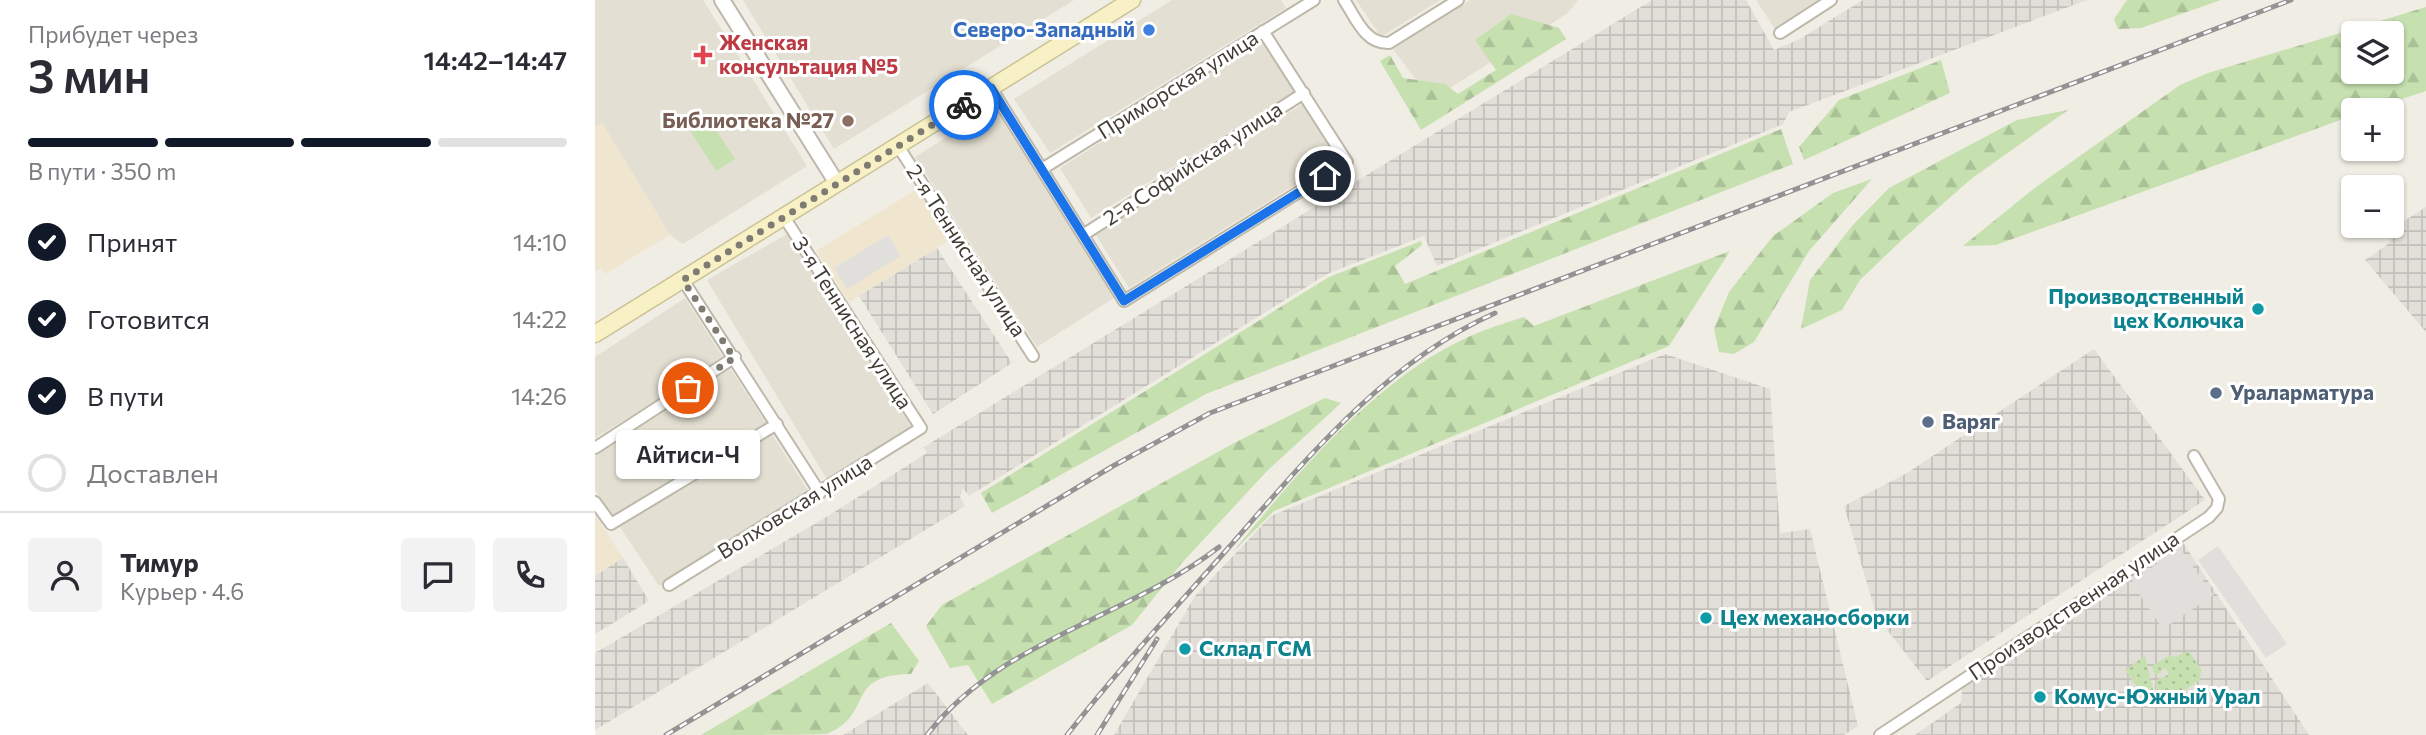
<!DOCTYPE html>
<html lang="ru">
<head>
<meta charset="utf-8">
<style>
  :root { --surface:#fff; --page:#f2f2f3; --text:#2b2b33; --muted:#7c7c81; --line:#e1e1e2; --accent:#111827 }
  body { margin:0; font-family:Commissioner,sans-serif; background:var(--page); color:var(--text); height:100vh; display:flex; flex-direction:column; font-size:26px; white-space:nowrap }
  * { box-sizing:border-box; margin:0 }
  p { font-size:23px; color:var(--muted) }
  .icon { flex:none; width:38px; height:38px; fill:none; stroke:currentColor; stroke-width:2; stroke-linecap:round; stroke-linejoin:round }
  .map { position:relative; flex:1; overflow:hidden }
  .sheet { display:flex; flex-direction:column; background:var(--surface); width:595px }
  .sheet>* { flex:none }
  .controls { position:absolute; left:1746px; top:21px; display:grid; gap:14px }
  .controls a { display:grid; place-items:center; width:63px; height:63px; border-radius:7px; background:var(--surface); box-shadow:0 2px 5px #0004; font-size:35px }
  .pin { position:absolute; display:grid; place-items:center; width:60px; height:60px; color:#fff; margin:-30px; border:4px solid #fff; border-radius:50%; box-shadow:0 2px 7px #0007 }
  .courier { position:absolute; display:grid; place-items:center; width:70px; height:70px; margin:-35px; border:5px solid #1a73e8; border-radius:50%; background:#fff; color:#222; box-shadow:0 2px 9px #0007 }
  .bubble { position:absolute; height:49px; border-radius:7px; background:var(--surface); box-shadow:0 2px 5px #0004; font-size:23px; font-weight:600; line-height:49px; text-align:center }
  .head em { font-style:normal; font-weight:600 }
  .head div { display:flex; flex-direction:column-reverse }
  .head { display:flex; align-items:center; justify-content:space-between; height:119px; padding:0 28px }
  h1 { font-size:46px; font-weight:600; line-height:52px }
  .bar { display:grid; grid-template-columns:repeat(4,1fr); gap:10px 7px; align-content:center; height:84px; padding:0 28px }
  .bar i { height:9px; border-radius:5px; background:var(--line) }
  .bar .current { background:var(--accent) }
  .bar p { grid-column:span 4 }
  .line { display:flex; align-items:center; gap:18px; padding:0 28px; border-top:2px solid var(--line) }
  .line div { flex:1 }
  .round { display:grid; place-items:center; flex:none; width:74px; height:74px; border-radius:7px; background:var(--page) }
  ol { padding:0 28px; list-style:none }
  li { display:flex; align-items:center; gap:21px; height:77px }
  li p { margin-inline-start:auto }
  li .icon { padding:7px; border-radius:50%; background:var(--accent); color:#fff; stroke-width:4 }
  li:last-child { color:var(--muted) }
  li i { width:38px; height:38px; border:4px solid var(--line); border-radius:50% }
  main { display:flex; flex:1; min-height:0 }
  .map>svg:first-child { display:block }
  .residential { fill:#e3dfd2 }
  .commercial { fill:#f0e6d0 }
  .industrial { fill:url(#industrial-grid) }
  .grass { fill:url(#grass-dots) }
  .forest { fill:url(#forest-firs); fill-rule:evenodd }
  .garden { fill:#c6e0b0 }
  .parking { fill:#e1dfdc }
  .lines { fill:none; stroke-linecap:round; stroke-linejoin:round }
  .minor-casing { stroke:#bdb8aa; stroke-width:14 }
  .tertiary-casing { stroke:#bdb8aa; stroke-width:18 }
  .secondary-casing { stroke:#cbc297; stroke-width:19 }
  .minor { stroke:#fff; stroke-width:10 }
  .tertiary { stroke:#fff; stroke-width:14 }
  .secondary { stroke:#f8f1c5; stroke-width:16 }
  .rail-casing { stroke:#939393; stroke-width:5 }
  .rail { stroke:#fff; stroke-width:2.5; stroke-dasharray:8; stroke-linecap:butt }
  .done { stroke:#7e7b72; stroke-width:7; stroke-dasharray:0 12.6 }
  .route { stroke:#1a73e8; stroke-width:9 }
  .shop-dot { fill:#3f7fe0; stroke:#fff; stroke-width:2.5 }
  .health-dot { fill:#e0444e; stroke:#fff; stroke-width:2.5 }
  .education-dot { fill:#8d6e63; stroke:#fff; stroke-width:2.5 }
  .culture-dot { fill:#0f9aa8; stroke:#fff; stroke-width:2.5 }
  .service-dot { fill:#5c6f8a; stroke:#fff; stroke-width:2.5 }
  .labels { text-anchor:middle; stroke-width:6; stroke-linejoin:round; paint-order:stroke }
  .shop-label { font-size:21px; font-weight:bold; fill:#366cbe; stroke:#fff; text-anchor:end }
  .health-label { font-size:21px; font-weight:bold; fill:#be3a42; stroke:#fff; text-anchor:start }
  .street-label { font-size:21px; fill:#413d34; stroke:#fff }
  .education-label { font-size:21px; font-weight:bold; fill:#785e54; stroke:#fff; text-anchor:end }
  .culture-label { font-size:21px; font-weight:bold; fill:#0d838f; stroke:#fff; text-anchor:start }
  .service-label { font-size:21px; font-weight:bold; fill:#4e5e75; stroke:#fff; text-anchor:start }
</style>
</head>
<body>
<main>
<section class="sheet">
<div class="head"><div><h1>3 мин</h1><p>Прибудет через</p></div><em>14:42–14:47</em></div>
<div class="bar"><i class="current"></i><i class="current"></i><i class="current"></i><i></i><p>В пути · 350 m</p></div>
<ol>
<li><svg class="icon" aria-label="check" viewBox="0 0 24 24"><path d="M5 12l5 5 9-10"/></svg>Принят<p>14:10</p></li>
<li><svg class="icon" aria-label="check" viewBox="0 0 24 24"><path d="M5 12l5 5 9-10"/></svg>Готовится<p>14:22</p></li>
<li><svg class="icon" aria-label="check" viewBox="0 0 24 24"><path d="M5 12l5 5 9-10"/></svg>В пути<p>14:26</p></li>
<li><i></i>Доставлен</li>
</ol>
<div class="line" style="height:126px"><a class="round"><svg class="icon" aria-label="person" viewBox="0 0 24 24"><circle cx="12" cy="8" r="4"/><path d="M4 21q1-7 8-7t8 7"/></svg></a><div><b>Тимур</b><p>Курьер · 4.6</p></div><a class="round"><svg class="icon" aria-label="chat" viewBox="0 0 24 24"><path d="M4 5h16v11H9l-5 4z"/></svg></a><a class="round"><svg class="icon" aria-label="phone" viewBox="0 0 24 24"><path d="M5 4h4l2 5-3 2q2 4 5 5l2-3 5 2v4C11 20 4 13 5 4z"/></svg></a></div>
</section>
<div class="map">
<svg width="1831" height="735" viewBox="0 0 1831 735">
  <defs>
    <pattern id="industrial-grid" width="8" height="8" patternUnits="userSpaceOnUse" patternTransform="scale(1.75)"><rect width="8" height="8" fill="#e2dfd9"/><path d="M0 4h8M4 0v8" fill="none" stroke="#c3c0bb"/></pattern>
    <pattern id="grass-dots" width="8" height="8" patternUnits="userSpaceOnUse" patternTransform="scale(1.75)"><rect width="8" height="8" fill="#c6e0b0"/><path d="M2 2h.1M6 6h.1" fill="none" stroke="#abc198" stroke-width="1.8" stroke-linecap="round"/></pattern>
    <pattern id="forest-firs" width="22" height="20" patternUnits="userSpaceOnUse" patternTransform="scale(1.75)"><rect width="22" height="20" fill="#c6e0b0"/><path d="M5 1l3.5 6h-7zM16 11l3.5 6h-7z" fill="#abc198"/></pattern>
  </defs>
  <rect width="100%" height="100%" fill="#f0ede4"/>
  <!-- residential -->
  <path class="residential" d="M 0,0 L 108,0 L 212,166 L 88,244 L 75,235 L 7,123 L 0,127 Z
    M 148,0 L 479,0 L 239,149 Z
    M 577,0 L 686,0 L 691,8 L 455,153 L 419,99 Z
    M 761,0 L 845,0 L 786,37 Z
    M 875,0 L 983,0 L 973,13 L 836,100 L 798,49 Z
    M 1161,0 L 1225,0 L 1180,29 Z
    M 669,39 L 701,90 L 496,218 L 465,168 Z
    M 711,102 L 743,158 L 534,288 L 501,235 Z
    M 401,106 L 522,296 L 442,347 L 320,157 Z
    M 192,234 L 316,426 L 233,481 L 112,280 Z
    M 90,298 L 129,359 L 0,438 L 0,357 Z
    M 135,368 L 171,423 L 17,517 L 0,490 L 0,454 Z
    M 176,433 L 214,492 L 64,586 L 25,527 Z"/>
  <!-- commercial -->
  <path class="commercial" d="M 7,123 L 75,235 L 10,274 L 6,268 L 0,272 L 0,127 Z
    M 324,188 L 356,239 L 254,302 L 221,251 Z
    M 0,515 L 28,558 L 0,576 Z"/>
  <!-- industrial -->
  <path class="industrial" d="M 1057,0 L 1151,0 L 1179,50 L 1203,40 L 1268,0 L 1492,0 L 1194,112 L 1188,124 L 842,266 L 829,236 L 732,274 L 374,496 L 368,488 L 365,497 L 370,506 L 0,730 L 0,653 L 233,516 L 332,453 L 329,447 Z
    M 1831,207 L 1831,332 L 1770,260 L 1796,242 L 1790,233 Z
    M 342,248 L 417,363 L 338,414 L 264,296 Z
    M 1499,349 L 1610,500 L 1332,681 L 1282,617 L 1249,506 L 1312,473 Z
    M 1070,354 L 1175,389 L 1185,533 L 1215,529 L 1263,726 L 1249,735 L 519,735 L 600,596 L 676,516 Z
    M 1587,541 L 1714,735 L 1320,735 L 1366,703 L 1367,687 Z
    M 28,558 L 54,601 L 0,634 L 0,576 Z
    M 333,683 L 373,735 L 248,735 Z"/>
  <!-- grass -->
  <path class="grass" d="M 1594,651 L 1606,670 L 1605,680 L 1571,702 L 1562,693 L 1560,681 L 1575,674 L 1570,668 L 1560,677 L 1557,666 L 1575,655 L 1579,657 Z
    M 1550,656 L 1559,694 L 1550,699 L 1530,670 Z"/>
  <!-- forest -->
  <path class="forest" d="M 1532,0 L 1626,0 L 1546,28 L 1523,29 L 1519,19 Z
    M 1831,7 L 1831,91 L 1773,110 L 1759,110 L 1759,115 L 1401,245 L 1368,246 L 1441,187 L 1585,85 L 1613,73 ZM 1759,33 L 1797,33 L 1797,72 L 1759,72 Z
    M 916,14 L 964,28 L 971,39 L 826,130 L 785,61 L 795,55 L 808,78 L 850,84 L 863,94 L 901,70 L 880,40 Z
    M 1346,60 L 1355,93 L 1209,160 L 1204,147 L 1244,100 Z
    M 1473,110 L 1376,179 L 1309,238 L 1265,280 L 1247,310 L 1206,329 L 1215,280 L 1257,226 L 1294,188 L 1422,120 Z
    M 1186,129 L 1198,164 L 611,394 L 397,513 L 386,493 L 734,277 L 826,241 L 827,245 L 800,266 L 810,284 Z
    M 1277,179 L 1214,251 L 1159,342 L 1139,354 L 1124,352 L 1119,329 L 1134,292 L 1178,236 L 1238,193 Z
    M 1135,251 L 1074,346 L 679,511 L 638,552 C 700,475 782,378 873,337 C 891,329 910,323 929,317 L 939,326 Z
    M 730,398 L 746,403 L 671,472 L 585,565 L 537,625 L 397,704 L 373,665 L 355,668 L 331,626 L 347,605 L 639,443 Z
    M 296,623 L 324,661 L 316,674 C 247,675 281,715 231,734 C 215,735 129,735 106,735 Z"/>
  <!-- garden -->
  <path class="garden" d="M 114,120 L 140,159 L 121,171 L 96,132 Z"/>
  <!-- parking -->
  <path class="parking" d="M 293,235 L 306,256 L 252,289 L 239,268 Z
    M 1623,546 L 1692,644 L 1671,658 L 1603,560 Z
    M 1585,548 L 1618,595 L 1568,629 L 1536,582 Z"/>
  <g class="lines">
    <defs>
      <path id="minor" d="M 749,0 C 761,18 770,44 794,43 L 863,0
        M 1185,33 L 1236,0
        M 396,88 L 529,301 L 752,162 L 668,31
        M 303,146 L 438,356
        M 447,169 L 719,0
        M 488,235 L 709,93
        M 88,280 L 225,493
        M 0,448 L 140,357
        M 0,502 L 16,524 L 182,424
        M 74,585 L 326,428 L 189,217
        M 1285,735 L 1614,517 L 1622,508 L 1624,499 L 1599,456"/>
      <path id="tertiary" d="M 127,0 L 238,177"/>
      <path id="secondary" d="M 0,334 L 537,0"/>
    </defs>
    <!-- minor casing -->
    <use href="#minor" class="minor-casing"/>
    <!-- tertiary casing -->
    <use href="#tertiary" class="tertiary-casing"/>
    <!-- secondary casing -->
    <use href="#secondary" class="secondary-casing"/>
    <!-- minor -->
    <use href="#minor" class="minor"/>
    <!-- tertiary -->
    <use href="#tertiary" class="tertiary"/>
    <!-- secondary -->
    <use href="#secondary" class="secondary"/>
    <defs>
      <path id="rail" d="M 71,735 L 518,466 L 615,413 L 1696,0
        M 332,735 C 404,640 533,618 624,547
        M 472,735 C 521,672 575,614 628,554 C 708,463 787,364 900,313
        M 502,735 L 562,639"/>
    </defs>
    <!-- rail casing -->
    <use href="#rail" class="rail-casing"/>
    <!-- rail -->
    <use href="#rail" class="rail"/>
  </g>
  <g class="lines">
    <!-- done -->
    <path class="done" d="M 93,388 L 139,358 L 88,280 L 369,105"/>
    <!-- route -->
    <path class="route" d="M 369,105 L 396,88 L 529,301 L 730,176"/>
  </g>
  <!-- markers -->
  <circle class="shop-dot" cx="554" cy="30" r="7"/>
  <path class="health-dot" d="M104.5 44.5h7v7h7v7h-7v7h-7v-7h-7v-7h7z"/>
  <circle class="education-dot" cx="253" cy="121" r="7"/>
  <g class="culture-dot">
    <circle cx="1663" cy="309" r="7"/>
    <circle cx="1111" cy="618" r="7"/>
    <circle cx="590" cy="649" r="7"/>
    <circle cx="1445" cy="697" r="7"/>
  </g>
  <g class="service-dot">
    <circle cx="1621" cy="393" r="7"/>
    <circle cx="1333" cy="422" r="7"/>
  </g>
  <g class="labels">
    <!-- shop labels -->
    <g class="shop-label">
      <text x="540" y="37">Северо-Западный</text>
    </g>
    <!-- health labels -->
    <g class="health-label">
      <text x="124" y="50">Женская<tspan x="124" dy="24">консультация №5</tspan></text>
    </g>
    <!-- street labels -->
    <g class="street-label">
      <text transform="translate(583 85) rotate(-32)" y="7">Приморская улица</text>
      <text transform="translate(598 164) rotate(-33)" y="7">2-я Софийская улица</text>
      <text transform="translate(371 251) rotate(57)" y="7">2-я Теннисная улица</text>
      <text transform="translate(257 323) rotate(57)" y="7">3-я Теннисная улица</text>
      <text transform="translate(200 507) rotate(-32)" y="7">Волховская улица</text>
      <text transform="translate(1479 606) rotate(-34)" y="7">Производственная улица</text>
    </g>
    <!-- education labels -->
    <g class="education-label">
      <text x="239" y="128">Библиотека №27</text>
    </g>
    <!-- culture labels -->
    <g class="culture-label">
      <text x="1649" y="304" text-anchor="end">Производственный<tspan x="1649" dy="24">цех Колючка</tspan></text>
      <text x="1125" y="625">Цех механосборки</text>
      <text x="604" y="656">Склад ГСМ</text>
      <text x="1459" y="704">Комус-Южный Урал</text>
    </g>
    <!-- service labels -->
    <g class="service-label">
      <text x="1635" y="400">Ураларматура</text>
      <text x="1347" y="429">Варяг</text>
    </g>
  </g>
</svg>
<div class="controls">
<a><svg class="icon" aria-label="layers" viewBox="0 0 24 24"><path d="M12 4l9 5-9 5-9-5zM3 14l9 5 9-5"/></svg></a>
<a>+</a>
<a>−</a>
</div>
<div class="pin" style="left:93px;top:388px;background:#ea580c"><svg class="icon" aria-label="bag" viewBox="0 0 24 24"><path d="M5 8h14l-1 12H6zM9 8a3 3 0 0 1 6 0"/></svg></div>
<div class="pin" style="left:730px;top:176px;background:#1f2937"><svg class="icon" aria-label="home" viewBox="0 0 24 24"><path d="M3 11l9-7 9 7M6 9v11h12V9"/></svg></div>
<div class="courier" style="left:369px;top:105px"><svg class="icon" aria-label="bike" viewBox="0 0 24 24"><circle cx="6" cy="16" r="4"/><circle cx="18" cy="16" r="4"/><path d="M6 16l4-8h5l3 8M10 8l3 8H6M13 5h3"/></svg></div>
<div class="bubble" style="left:21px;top:430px;width:144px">Айтиси-Ч</div>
</div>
</main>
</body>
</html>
